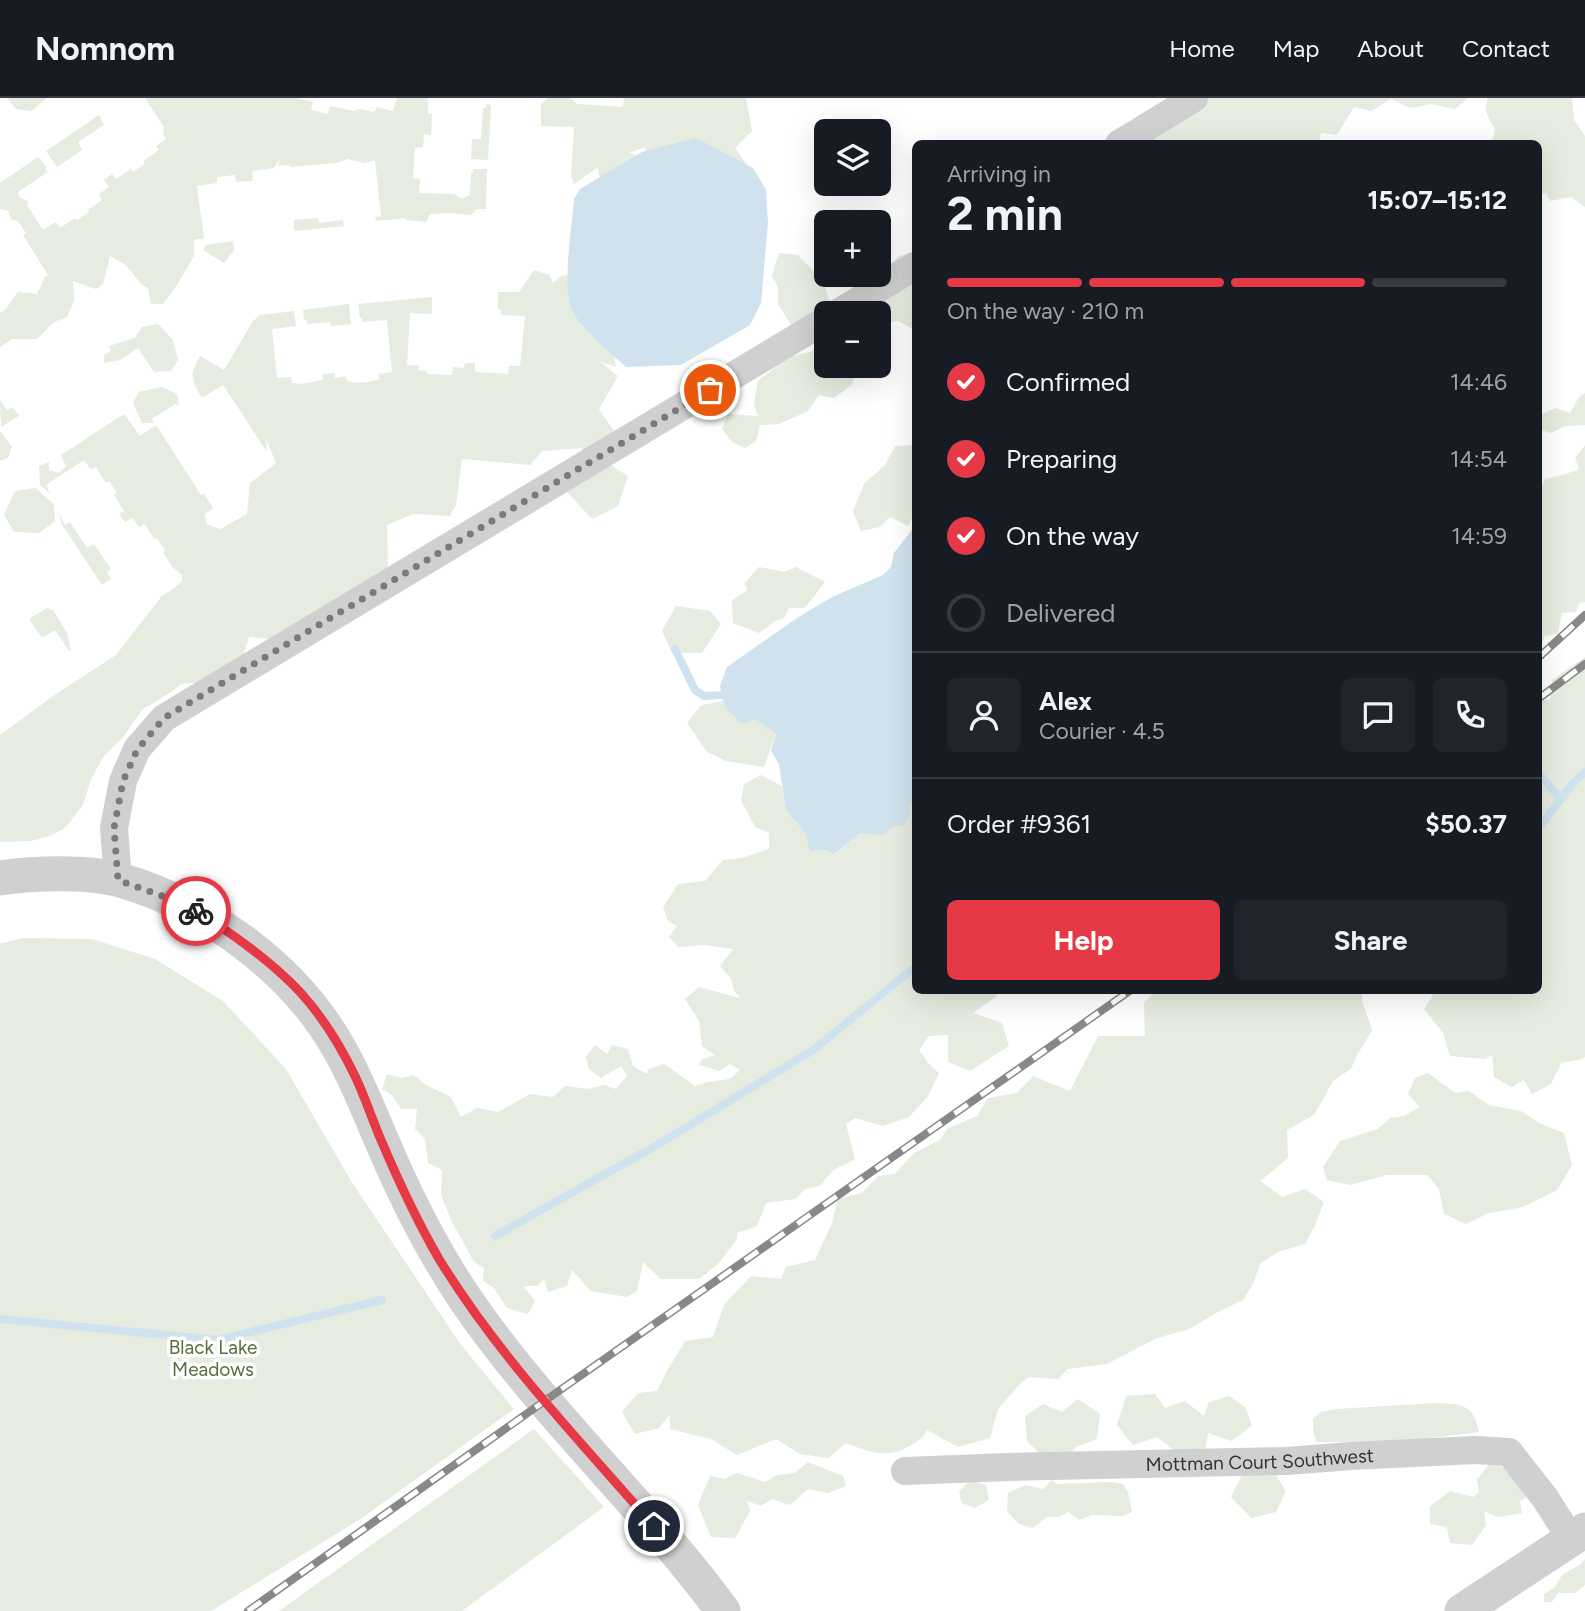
<!DOCTYPE html>
<html lang="en">
<head>
<meta charset="utf-8">
<style>
  :root { --surface:#171b24; --page:#20242c; --text:#f1f3f6; --muted:#9ea1a6; --line:#363941; --accent:#e63946 }
  body { margin:0; font-family:Figtree,sans-serif; background:var(--page); color:var(--text); height:100vh; display:flex; flex-direction:column; font-size:26px; white-space:nowrap }
  * { box-sizing:border-box; margin:0 }
  p { font-size:23px; color:var(--muted) }
  .icon { flex:none; width:38px; height:38px; fill:none; stroke:currentColor; stroke-width:2; stroke-linecap:round; stroke-linejoin:round }
  .map { position:relative; flex:1; overflow:hidden }
  .panel { position:absolute; left:912px; top:42px; width:630px; height:854px; display:flex; flex-direction:column; background:var(--surface); border-radius:10px; box-shadow:0 7px 28px #0002 }
  .panel>* { flex:none }
  .controls { position:absolute; left:814px; top:21px; display:grid; gap:14px }
  .controls a { display:grid; place-items:center; width:77px; height:77px; border-radius:10px; background:var(--surface); box-shadow:0 7px 28px #0002; font-size:35px }
  .pin { position:absolute; display:grid; place-items:center; width:60px; height:60px; color:#fff; margin:-30px; border:4px solid #fff; border-radius:50%; box-shadow:0 2px 7px #0007 }
  .courier { position:absolute; display:grid; place-items:center; width:70px; height:70px; margin:-35px; border:5px solid #e63946; border-radius:50%; background:#fff; color:#222; box-shadow:0 2px 9px #0007 }
  .headline em { font-style:normal; font-weight:700 }
  .headline div { display:flex; flex-direction:column-reverse }
  .headline { display:flex; align-items:center; justify-content:space-between; height:119px; padding:0 35px }
  h1 { font-size:46px; font-weight:700; line-height:52px }
  .bar { display:grid; grid-template-columns:repeat(4,1fr); gap:10px 7px; align-content:center; height:84px; padding:0 35px }
  .bar i { height:9px; border-radius:5px; background:var(--line) }
  .bar .selected { background:var(--accent) }
  .bar p { grid-column:span 4 }
  .line { display:flex; align-items:center; gap:18px; padding:0 35px; border-top:2px solid var(--line) }
  .line div { flex:1 }
  .round { display:grid; place-items:center; flex:none; width:74px; height:74px; border-radius:10px; background:var(--page) }
  ol { padding:0 35px; list-style:none }
  li { display:flex; align-items:center; gap:21px; height:77px }
  li p { margin-inline-start:auto }
  li .icon { padding:7px; border-radius:50%; background:var(--accent); color:#fff; stroke-width:4 }
  li:last-child { color:var(--muted) }
  li i { width:38px; height:38px; border:4px solid var(--line); border-radius:50% }
  .button { display:flex; gap:14px; margin-top:auto; padding:14px 35px }
  .button a { flex:1; height:80px; border-radius:10px; background:var(--accent); color:#fff; font-size:28px; font-weight:700; line-height:80px; text-align:center }
  .button a+a { background:var(--page); color:var(--text) }
  header { display:flex; align-items:center; gap:42px; box-sizing:border-box; height:98px; padding:0 35px; background:var(--surface); border-bottom:2px solid var(--line) }
  header strong { font-size:33px }
  nav { display:flex; gap:38px; margin-inline-start:auto; font-size:24px }
  .map>svg:first-child { display:block }
  .green { fill:#e6ecdf }
  .water { fill:#cfe2ee }
  .lines { fill:none; stroke-linecap:round; stroke-linejoin:round }
  .stream { stroke:#cfe2ee; stroke-width:8 }
  .minor { stroke:#d0d0d0; stroke-width:28 }
  .tertiary { stroke:#d0d0d0; stroke-width:35 }
  .rail-casing { stroke:#888; stroke-width:8 }
  .rail { stroke:#fff; stroke-width:5; stroke-dasharray:16; stroke-linecap:butt }
  .done { stroke:#7a7a7a; stroke-width:7; stroke-dasharray:0 12.6 }
  .route { stroke:#e63946; stroke-width:9 }
  .labels { text-anchor:middle; stroke-width:7; stroke-linejoin:round; paint-order:stroke }
  .park-label { font-size:19px; fill:#56703f; stroke:#fff }
  .street-label { font-size:19px; fill:#333; stroke:#fff }
</style>
</head>
<body>
<header>
<strong>Nomnom</strong>
<nav><a>Home</a><a>Map</a><a>About</a><a>Contact</a></nav>
</header>
<div class="map">
<svg width="1585" height="1513" viewBox="0 0 1585 1513">
  <rect width="100%" height="100%" fill="#fff"/>
  <!-- green -->
  <path class="green" d="M 7,0 L 47,0 L 31,13 L 16,11 Z
    M 145,0 L 298,0 L 313,4 L 311,12 L 328,16 L 330,8 L 354,13 L 360,11 L 374,14 L 377,9 L 393,13 L 397,0 L 428,0 L 428,16 L 432,16 L 431,37 L 424,36 L 423,49 L 415,50 L 413,80 L 420,81 L 419,95 L 454,96 L 462,101 L 470,97 L 471,75 L 473,75 L 473,71 L 487,71 L 486,111 L 477,111 L 471,117 L 448,115 L 430,116 L 426,124 L 407,122 L 405,120 L 376,123 L 375,119 L 381,118 L 375,62 L 365,65 L 348,61 L 336,65 L 290,69 L 289,67 L 278,68 L 280,60 L 274,70 L 252,73 L 253,83 L 236,84 L 235,77 L 217,79 L 217,85 L 197,88 L 204,140 L 194,142 L 194,158 L 177,187 L 163,206 L 151,206 L 148,190 L 142,187 L 126,167 L 110,158 L 103,186 L 96,191 L 73,183 L 74,202 L 67,219 L 54,224 L 37,241 L 12,241 L 0,249 L 0,215 L 5,212 L 18,194 L 37,196 L 45,179 L 48,177 L 23,137 L 26,135 L 18,123 L 10,121 L 9,113 L 0,111 L 0,85 L 38,59 L 47,70 L 45,71 L 48,74 L 18,94 L 19,99 L 28,103 L 27,107 L 43,132 L 56,124 L 60,130 L 75,120 L 77,122 L 89,114 L 88,112 L 102,102 L 99,96 L 109,89 L 104,82 L 112,76 L 116,81 L 131,71 L 133,74 L 145,66 L 143,63 L 159,52 L 156,48 L 166,41 L 163,36 L 164,29 Z
    M 548,0 L 571,0 L 577,6 L 623,9 L 624,0 L 746,0 L 752,33 L 735,50 L 748,68 L 647,56 L 645,49 L 629,55 L 638,58 L 600,84 L 598,69 L 574,86 L 571,78 L 574,29 L 541,28 L 541,6 Z
    M 1172,0 L 1468,0 L 1455,11 L 1432,6 L 1410,10 L 1391,1 L 1371,13 L 1354,9 L 1337,37 L 1321,35 L 1319,45 L 1094,46 L 1124,34 L 1136,19 L 1166,9 Z
    M 1487,0 L 1572,0 L 1574,22 L 1585,38 L 1585,109 L 1571,99 L 1550,103 L 1546,95 L 1538,97 L 1538,46 L 1492,45 L 1495,32 L 1486,14 Z
    M 486,6 L 491,7 L 488,62 L 471,61 L 472,41 L 481,41 L 483,10 L 486,10 Z
    M 99,17 L 104,27 L 78,44 L 82,52 L 57,69 L 46,53 Z
    M 318,120 L 319,125 L 343,122 L 344,128 L 294,133 L 294,122 Z
    M 233,143 L 234,152 L 224,165 L 203,152 L 206,147 Z
    M 915,153 L 915,232 L 898,223 L 879,225 L 878,215 L 868,215 L 885,212 L 881,174 L 899,158 Z
    M 779,155 L 798,157 L 823,183 L 829,201 L 840,208 L 826,215 L 826,268 L 878,268 L 879,255 L 884,254 L 876,279 L 855,274 L 852,287 L 834,300 L 819,297 L 808,313 L 779,326 L 760,327 L 756,343 L 745,350 L 732,344 L 722,331 L 728,316 L 758,318 L 754,307 L 758,282 L 790,259 L 813,253 L 815,239 L 793,230 L 778,206 L 778,189 L 772,178 Z
    M 534,172 L 549,177 L 553,185 L 561,178 L 582,175 L 613,253 L 616,269 L 599,263 L 618,278 L 599,311 L 616,336 L 609,366 L 628,378 L 618,408 L 592,421 L 568,395 L 571,368 L 583,350 L 542,353 L 530,367 L 462,361 L 456,407 L 450,418 L 413,416 L 387,427 L 388,473 L 286,542 L 249,539 L 241,566 L 216,583 L 181,586 L 171,594 L 142,612 L 124,638 L 104,658 L 91,681 L 83,707 L 65,730 L 50,738 L 31,743 L 0,744 L 0,637 L 56,596 L 116,557 L 161,499 L 182,484 L 182,477 L 172,469 L 163,454 L 165,452 L 157,440 L 154,441 L 145,426 L 139,429 L 132,420 L 125,424 L 119,416 L 124,413 L 114,397 L 117,395 L 109,383 L 106,385 L 96,369 L 91,372 L 84,362 L 46,387 L 51,396 L 40,387 L 39,368 L 49,364 L 49,372 L 59,375 L 66,368 L 61,357 L 124,316 L 140,338 L 156,327 L 201,397 L 204,396 L 213,410 L 205,416 L 206,426 L 220,431 L 247,416 L 250,385 L 276,365 L 266,341 L 267,354 L 223,287 L 202,300 C 191,281 189,278 200,258 L 224,272 L 253,223 L 260,217 L 294,213 L 296,228 L 272,231 L 277,280 L 291,279 L 292,285 L 301,286 L 323,282 L 323,276 L 334,275 L 335,280 L 346,278 L 347,283 C 357,286 369,285 379,281 L 379,276 L 392,274 L 387,222 L 362,224 L 362,220 L 360,220 L 358,206 L 432,199 L 432,216 L 410,215 L 407,267 L 419,268 L 418,272 L 427,273 L 427,276 L 452,277 L 453,269 L 464,270 L 465,265 L 475,265 L 475,274 L 508,276 L 509,268 L 520,268 L 525,218 L 501,217 L 501,212 L 498,211 L 498,194 L 519,194 Z
    M 349,206 L 351,226 L 331,228 L 330,224 L 307,226 L 307,222 L 304,222 L 303,212 Z
    M 158,226 L 173,242 L 178,262 L 171,273 L 154,274 L 138,250 L 120,262 L 104,265 L 104,257 L 111,253 L 109,248 L 135,240 L 142,229 Z
    M 162,289 L 177,296 L 179,307 L 175,306 L 152,321 L 154,325 L 142,325 L 133,304 L 139,294 Z
    M 1585,295 L 1585,327 L 1565,328 L 1551,335 L 1538,331 L 1538,315 L 1542,316 L 1555,310 L 1570,315 L 1579,299 Z
    M 0,302 L 7,312 L 13,309 L 19,318 L 1,329 Z
    M 0,333 L 12,349 L 8,360 L 0,363 Z
    M 914,347 L 915,349 L 915,414 L 908,428 L 890,419 L 880,429 L 861,433 L 853,413 L 864,386 L 885,367 L 895,348 Z
    M 1585,347 L 1585,504 L 1579,505 L 1576,514 L 1562,515 L 1558,536 L 1545,538 L 1538,553 L 1538,401 L 1545,381 L 1566,376 L 1579,371 L 1575,360 Z
    M 35,390 L 54,406 L 55,423 L 39,435 L 14,434 L 4,417 L 15,393 Z
    M 59,416 L 65,427 L 70,424 L 87,450 L 94,446 L 111,471 L 107,474 L 111,481 L 102,487 L 61,425 Z
    M 759,469 L 784,474 L 796,469 L 825,484 L 805,510 L 789,510 L 784,520 L 775,523 L 759,535 L 733,525 L 732,502 L 748,492 L 744,486 Z
    M 676,508 L 710,513 L 721,526 L 702,555 L 672,555 L 662,533 Z
    M 47,510 L 53,512 L 67,535 L 71,552 L 69,553 L 55,532 L 42,540 L 29,521 Z
    M 1585,559 L 1585,959 L 1582,961 L 1561,965 L 1551,986 L 1532,996 L 1524,982 L 1512,989 L 1494,979 L 1492,957 L 1485,961 L 1450,958 L 1443,935 L 1424,911 L 1433,897 L 1431,893 L 1538,892 L 1538,600 L 1550,602 L 1552,582 Z
    M 723,603 L 726,610 L 755,621 L 776,636 L 764,669 L 726,663 L 707,654 L 687,625 L 701,607 Z
    M 761,677 L 782,688 L 786,712 L 805,735 L 811,753 L 825,752 L 836,756 L 860,735 L 915,702 L 915,892 L 995,893 L 997,898 L 973,915 L 1002,925 L 1009,948 L 970,973 L 948,964 L 948,937 L 929,938 L 919,952 L 929,966 L 939,975 L 928,998 L 909,1019 L 883,1028 L 855,1020 L 846,1026 L 855,1061 L 833,1072 L 820,1088 L 805,1091 L 795,1101 L 766,1105 L 757,1128 L 737,1135 L 737,1141 L 718,1166 L 699,1181 L 661,1181 L 643,1164 L 637,1193 L 627,1199 L 591,1193 L 572,1172 L 567,1188 L 548,1194 L 544,1181 L 537,1188 L 523,1188 L 535,1203 L 528,1216 L 507,1210 L 494,1190 L 483,1183 L 484,1170 L 474,1164 L 452,1124 L 441,1097 L 442,1072 L 428,1065 L 425,1041 L 415,1031 L 417,1011 L 401,1011 L 392,997 L 382,991 L 387,976 L 402,980 L 414,977 L 426,987 L 451,999 L 461,1019 L 477,1010 L 498,1014 L 530,996 L 553,999 L 565,988 L 589,991 L 604,987 L 616,991 L 627,978 L 621,968 L 601,980 L 589,971 L 586,959 L 595,947 L 607,956 L 612,947 L 628,951 L 633,968 L 647,976 L 649,971 L 664,966 L 695,988 L 708,984 L 730,981 L 740,972 L 730,966 L 719,973 L 700,967 L 701,962 L 715,957 L 702,948 L 699,923 L 685,901 L 699,889 L 740,900 L 734,892 L 731,881 L 720,868 L 733,851 L 705,847 L 678,849 L 669,839 L 677,828 L 668,823 L 663,809 L 678,786 L 705,783 L 723,762 L 742,760 L 769,751 L 769,735 L 755,729 L 741,702 L 744,686 Z
    M 22,840 L 92,841 L 155,861 L 223,903 L 286,971 L 351,1083 L 461,1247 L 514,1311 L 362,1420 L 211,1513 L 0,1513 L 0,846 Z
    M 1156,892 L 1361,893 L 1363,906 L 1372,932 L 1356,959 L 1351,971 L 1333,983 L 1314,1017 L 1287,1032 L 1288,1060 L 1260,1083 L 1282,1099 L 1305,1091 L 1324,1104 L 1315,1127 L 1305,1146 L 1278,1154 L 1260,1166 L 1253,1186 L 1243,1202 L 1218,1214 L 1189,1231 L 1157,1240 L 1107,1266 L 1067,1271 L 1059,1281 L 1029,1279 L 1019,1287 L 998,1311 L 990,1340 L 958,1349 L 927,1332 C 923,1340 919,1343 911,1347 C 888,1362 870,1354 846,1345 L 828,1360 L 800,1356 L 776,1341 L 737,1357 L 711,1341 L 670,1331 L 670,1316 L 659,1330 L 635,1336 L 622,1314 L 638,1295 L 657,1293 L 667,1273 L 685,1243 L 713,1239 L 724,1207 L 751,1178 L 781,1181 L 786,1169 L 815,1162 L 832,1125 L 838,1101 L 862,1095 L 878,1078 L 895,1076 L 914,1055 L 940,1042 L 947,1031 L 977,1018 L 988,1000 L 1017,995 L 1033,978 L 1070,993 L 1098,938 L 1145,938 L 1144,905 Z
    M 1428,975 L 1455,995 L 1469,993 L 1489,1007 L 1521,1013 L 1539,1025 L 1564,1035 L 1572,1067 L 1557,1092 L 1523,1109 L 1489,1115 L 1466,1126 L 1444,1116 L 1439,1091 L 1427,1077 L 1387,1077 L 1350,1087 L 1327,1082 L 1323,1069 L 1340,1043 L 1378,1031 L 1390,1020 L 1404,1018 L 1420,1009 L 1408,996 L 1415,980 Z
    M 1155,1296 L 1165,1310 L 1185,1303 L 1204,1318 L 1209,1304 L 1229,1298 L 1245,1309 L 1252,1327 L 1232,1343 L 1208,1335 L 1205,1354 L 1179,1356 L 1157,1339 L 1133,1347 L 1117,1327 L 1126,1298 Z
    M 1078,1301 L 1100,1316 L 1097,1341 L 1076,1349 L 1064,1362 L 1042,1358 L 1027,1343 L 1025,1318 L 1043,1306 L 1062,1314 Z
    M 1436,1305 C 1463,1306 1473,1306 1479,1334 L 1423,1341 L 1375,1344 L 1317,1344 L 1313,1334 L 1313,1321 L 1321,1314 L 1336,1311 Z
    M 534,1331 L 604,1409 L 462,1513 L 279,1513 Z
    M 1491,1363 L 1521,1379 L 1531,1396 L 1520,1403 L 1522,1415 L 1498,1419 L 1484,1413 L 1486,1427 L 1472,1447 L 1450,1445 L 1447,1429 L 1430,1426 L 1430,1408 L 1450,1393 L 1473,1399 L 1479,1394 L 1477,1382 Z
    M 808,1364 L 843,1378 L 846,1388 L 828,1395 L 808,1391 L 790,1407 L 772,1401 L 761,1408 L 747,1403 L 750,1413 L 735,1440 L 711,1439 L 698,1407 L 710,1378 L 725,1381 L 737,1375 L 765,1384 L 777,1377 L 795,1375 Z
    M 1243,1375 L 1275,1376 L 1286,1393 L 1276,1414 L 1251,1420 L 1231,1399 Z
    M 970,1382 L 986,1387 L 989,1402 L 975,1410 L 962,1405 L 959,1394 Z
    M 1052,1382 L 1057,1386 L 1111,1384 L 1123,1386 L 1128,1394 L 1132,1414 L 1123,1418 L 1092,1417 L 1079,1422 L 1068,1414 L 1059,1419 L 1047,1419 L 1033,1430 L 1019,1426 L 1007,1413 L 1008,1395 L 1025,1387 L 1043,1391 Z
    M 1585,1461 L 1585,1487 L 1575,1495 L 1558,1495 L 1552,1504 L 1544,1504 L 1544,1496 L 1554,1490 L 1562,1477 L 1581,1466 Z"/>
  <!-- water -->
  <path class="water" d="M 696,40 L 753,70 L 766,92 L 768,125 L 761,205 L 750,227 L 681,267 L 626,269 C 612,256 581,230 573,214 C 561,188 572,131 574,101 L 580,91 L 642,54 Z
    M 915,428 L 915,702 L 909,707 L 910,717 L 904,727 L 893,728 L 884,737 L 860,735 L 835,756 L 825,752 L 810,753 L 805,735 L 786,712 L 779,666 L 771,653 L 776,636 L 755,621 L 742,626 L 726,610 L 723,603 L 720,588 L 727,569 L 797,520 L 832,499 L 883,477 L 891,469 L 894,455 Z"/>
  <g class="lines">
    <!-- stream -->
    <path class="stream" d="M 675,551 L 695,592 L 704,598 L 722,597
      M 1538,675 L 1561,701
      M 1538,731 L 1576,682 L 1585,674
      M 495,1138 L 657,1047 L 813,952 L 915,869
      M 0,1221 L 218,1242 L 382,1202"/>
    <!-- minor -->
    <g class="minor">
      <path d="M 1119,46 L 1194,0"/>
      <path d="M 838,215 L 915,168"/>
      <path d="M 118,782 L 114,730 L 123,683 L 137,651 L 164,620 L 826,222"/>
      <path id="s1" d="M 905,1373 L 1008,1369 L 1287,1363 L 1351,1358 L 1475,1352 L 1509,1354 L 1545,1400 L 1571,1441"/>
    </g>
    <!-- tertiary -->
    <path class="tertiary" d="M 0,780 C 33,775 88,773 120,782 C 206,807 292,869 337,947 C 355,977 367,1009 381,1041 C 405,1098 433,1154 468,1205 C 544,1315 644,1406 723,1513
      M 1462,1513 L 1585,1432"/>
    <defs>
      <path id="rail" d="M 1538,560 L 1585,517
        M 1538,601 L 1585,566
        M 248,1513 L 563,1290 L 1131,892"/>
    </defs>
    <!-- rail casing -->
    <use href="#rail" class="rail-casing"/>
    <!-- rail -->
    <use href="#rail" class="rail"/>
  </g>
  <g class="lines">
    <!-- done -->
    <path class="done" d="M 196,813 L 185,806 L 118,782 L 114,730 L 123,683 L 137,652 L 164,620 L 710,292"/>
    <!-- route -->
    <path class="route" d="M 196,813 C 233,836 270,862 300,894 C 322,918 341,949 355,978 C 365,999 372,1021 381,1042 C 398,1082 417,1123 439,1161 C 499,1259 579,1342 654,1428"/>
  </g>
  <g class="labels">
    <!-- park labels -->
    <g class="park-label">
      <text x="213" y="1256">Black Lake<tspan x="213" dy="22">Meadows</tspan></text>
    </g>
    <!-- street labels -->
    <g class="street-label">
      <text dy="7" stroke="none"><textPath href="#s1" startOffset="355">Mottman Court Southwest</textPath></text>
    </g>
  </g>
</svg>
<div class="controls">
<a><svg class="icon" aria-label="layers" viewBox="0 0 24 24"><path d="M12 4l9 5-9 5-9-5zM3 14l9 5 9-5"/></svg></a>
<a>+</a>
<a>−</a>
</div>
<div class="pin" style="left:710px;top:292px;background:#ea580c"><svg class="icon" aria-label="bag" viewBox="0 0 24 24"><path d="M5 8h14l-1 12H6zM9 8a3 3 0 0 1 6 0"/></svg></div>
<div class="pin" style="left:654px;top:1428px;background:#1f2937"><svg class="icon" aria-label="home" viewBox="0 0 24 24"><path d="M3 11l9-7 9 7M6 9v11h12V9"/></svg></div>
<div class="courier" style="left:196px;top:813px"><svg class="icon" aria-label="bike" viewBox="0 0 24 24"><circle cx="6" cy="16" r="4"/><circle cx="18" cy="16" r="4"/><path d="M6 16l4-8h5l3 8M10 8l3 8H6M13 5h3"/></svg></div>
<section class="panel">
<div class="headline"><div><h1>2 min</h1><p>Arriving in</p></div><em>15:07–15:12</em></div>
<div class="bar"><i class="selected"></i><i class="selected"></i><i class="selected"></i><i></i><p>On the way · 210 m</p></div>
<ol>
<li><svg class="icon" aria-label="check" viewBox="0 0 24 24"><path d="M5 12l5 5 9-10"/></svg>Confirmed<p>14:46</p></li>
<li><svg class="icon" aria-label="check" viewBox="0 0 24 24"><path d="M5 12l5 5 9-10"/></svg>Preparing<p>14:54</p></li>
<li><svg class="icon" aria-label="check" viewBox="0 0 24 24"><path d="M5 12l5 5 9-10"/></svg>On the way<p>14:59</p></li>
<li><i></i>Delivered</li>
</ol>
<div class="line" style="height:126px"><a class="round"><svg class="icon" aria-label="person" viewBox="0 0 24 24"><circle cx="12" cy="8" r="4"/><path d="M4 21q1-7 8-7t8 7"/></svg></a><div><b>Alex</b><p>Courier · 4.5</p></div><a class="round"><svg class="icon" aria-label="chat" viewBox="0 0 24 24"><path d="M4 5h16v11H9l-5 4z"/></svg></a><a class="round"><svg class="icon" aria-label="phone" viewBox="0 0 24 24"><path d="M5 4h4l2 5-3 2q2 4 5 5l2-3 5 2v4C11 20 4 13 5 4z"/></svg></a></div>
<div class="line" style="height:91px"><div>Order #9361</div><b>$50.37</b></div>
<div class="button"><a>Help</a><a>Share</a></div>
</section>
</div>
</body>
</html>
